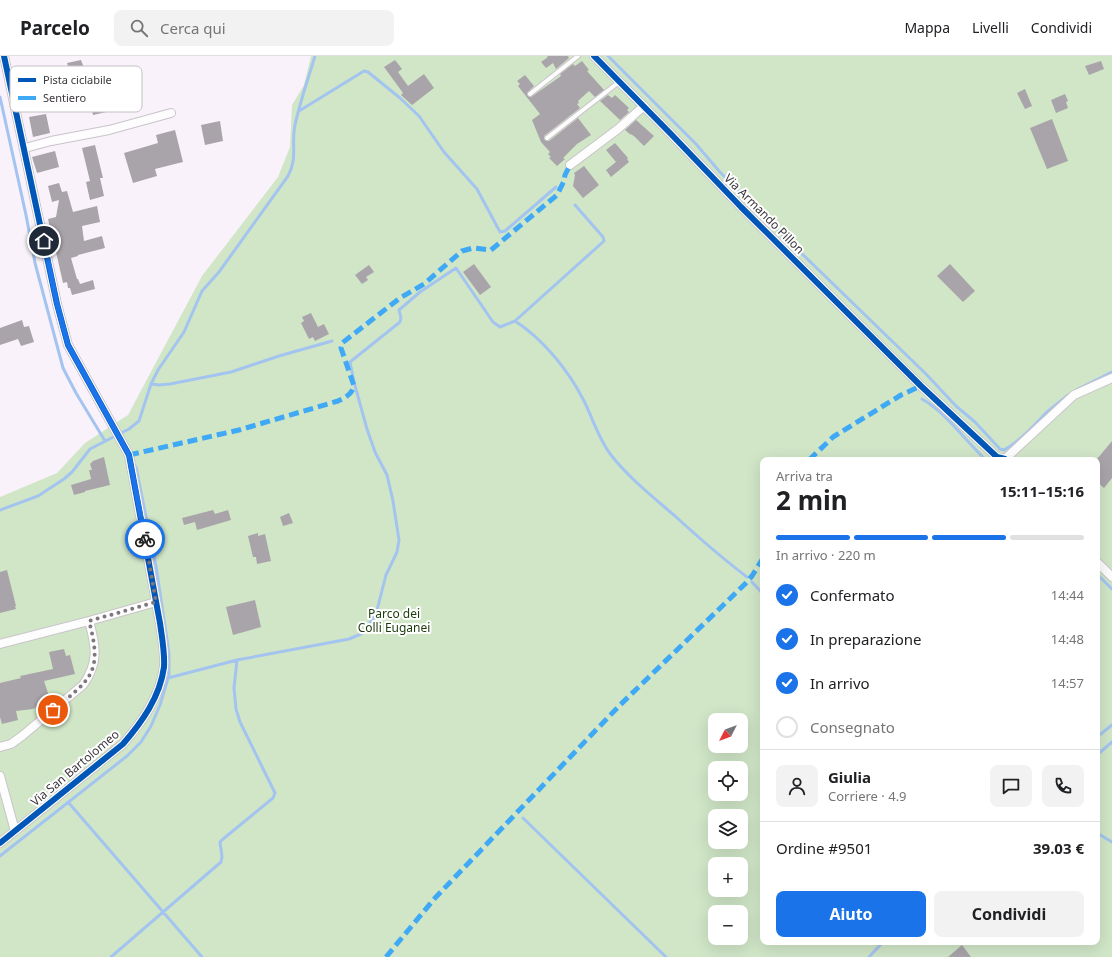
<!DOCTYPE html>
<html lang="it">
<head>
<meta charset="utf-8">
<style>
  :root { --surface:#fff; --page:#f2f2f2; --text:#202124; --muted:#757577; --line:#e0e0e0; --accent:#1a73e8 }
  body { margin:0; font-family:"Noto Sans",sans-serif; background:var(--page); color:var(--text); height:100vh; display:flex; flex-direction:column; font-size:15px; white-space:nowrap }
  * { box-sizing:border-box; margin:0 }
  p { font-size:13px; color:var(--muted) }
  .icon { flex:none; width:22px; height:22px; fill:none; stroke:currentColor; stroke-width:2; stroke-linecap:round; stroke-linejoin:round }
  .map { position:relative; flex:1; overflow:hidden }
  .sheet { position:absolute; left:760px; top:401px; width:340px; height:488px; display:flex; flex-direction:column; background:var(--surface); border-radius:8px; box-shadow:0 4px 16px #0002 }
  .sheet>* { flex:none }
  .needle { width:26px; rotate:228deg }
  .buttons { position:absolute; left:708px; top:657px; display:grid; gap:8px }
  .buttons a { display:grid; place-items:center; width:40px; height:40px; border-radius:8px; background:var(--surface); box-shadow:0 4px 16px #0002; font-size:20px }
  .pin { position:absolute; display:grid; place-items:center; width:34px; height:34px; color:#fff; margin:-17px; border:2px solid #fff; border-radius:50%; box-shadow:0 1px 4px #0007 }
  .courier { position:absolute; display:grid; place-items:center; width:40px; height:40px; margin:-20px; border:3px solid #1a73e8; border-radius:50%; background:#fff; color:#222; box-shadow:0 1px 5px #0007 }
  .headline em { font-style:normal; font-weight:700 }
  .headline div { display:flex; flex-direction:column-reverse }
  .headline { display:flex; align-items:center; justify-content:space-between; height:68px; padding:0 16px }
  h1 { font-size:26px; font-weight:700; line-height:30px }
  .bar { display:grid; grid-template-columns:repeat(4,1fr); gap:6px 4px; align-content:center; height:48px; padding:0 16px }
  .bar i { height:5px; border-radius:3px; background:var(--line) }
  .bar .on { background:var(--accent) }
  .bar p { grid-column:span 4 }
  .line { display:flex; align-items:center; gap:10px; padding:0 16px; border-top:1px solid var(--line) }
  .line div { flex:1 }
  .round { display:grid; place-items:center; flex:none; width:42px; height:42px; border-radius:8px; background:var(--page) }
  ol { padding:0 16px; list-style:none }
  li { display:flex; align-items:center; gap:12px; height:44px }
  li p { margin-inline-start:auto }
  li .icon { padding:4px; border-radius:50%; background:var(--accent); color:#fff; stroke-width:4 }
  li:last-child { color:var(--muted) }
  li i { width:22px; height:22px; border:2px solid var(--line); border-radius:50% }
  .cta { display:flex; gap:8px; margin-top:auto; padding:8px 16px }
  .cta a { flex:1; height:46px; border-radius:8px; background:var(--accent); color:#fff; font-size:16px; font-weight:700; line-height:46px; text-align:center }
  .cta a+a { background:var(--page); color:var(--text) }
  header { display:flex; align-items:center; gap:24px; box-sizing:border-box; height:56px; padding:0 20px; background:var(--surface); border-bottom:1px solid var(--line) }
  header strong { font-size:19px }
  nav { display:flex; gap:22px; margin-inline-start:auto; font-size:14px }
  .search { width:280px; height:36px; background:var(--page); display:flex; align-items:center; gap:10px; box-sizing:border-box; padding:0 14px; border-radius:8px; color:var(--muted); font-size:15px }
  .map>svg:first-child { display:block }
  .green { fill:#d0e6c7; fill-rule:evenodd }
  .lines { fill:none; stroke-linecap:round; stroke-linejoin:round }
  .stream { stroke:#a4c4f0; stroke-width:3 }
  .building { fill:#a9a4aa }
  .lane-casing { stroke:#c9c4ca; stroke-width:6 }
  .street-casing { stroke:#c9c4ca; stroke-width:10 }
  .lane { stroke:#fefdfe; stroke-width:4 }
  .street { stroke:#fefdfe; stroke-width:8 }
  .quiet { stroke:#3fa9f5; stroke-width:5; stroke-dasharray:10 5; stroke-linecap:butt }
  .cycleway-casing { stroke:#fff; stroke-width:8 }
  .cycleway { stroke:#0057b8; stroke-width:6 }
  .done { stroke:#7e787e; stroke-width:4; stroke-dasharray:0 7.2 }
  .route { stroke:#1a73e8; stroke-width:5 }
  .labels { text-anchor:middle; stroke-width:4; stroke-linejoin:round; paint-order:stroke }
  .street-label { font-size:12px; fill:#3b363c; stroke:#fff }
  .park-label { font-size:12px; fill:#1b390d; stroke:#fff }
  .key { fill:#fff; stroke:#c4c3c4; stroke-width:1 }
  .key-label { font-size:11px; fill:#3b363c }
</style>
</head>
<body>
<header>
<strong>Parcelo</strong>
<div class="search"><svg class="icon" aria-label="search" viewBox="0 0 24 24"><circle cx="10" cy="10" r="6"/><path d="M15 15l6 6"/></svg>Cerca qui</div>
<nav><a>Mappa</a><a>Livelli</a><a>Condividi</a></nav>
</header>
<div class="map">
<svg width="1112" height="901" viewBox="0 0 1112 901">
  <rect width="100%" height="100%" fill="#f9f2fa"/>
  <!-- green -->
  <path class="green" d="M 311,0 L 1112,0 L 1112,901 L 0,901 L 0,441 L 57,417 L 85,387 L 128,359 L 202,220 L 278,121 L 290,91 L 292,49 L 304,29 ZM 763,404 L 1097,404 L 1097,886 L 763,886 ZM 715,664 L 741,664 L 741,690 L 715,690 ZM 715,712 L 741,712 L 741,738 L 715,738 ZM 715,760 L 741,760 L 741,786 L 715,786 ZM 715,808 L 741,808 L 741,834 L 715,834 ZM 715,856 L 741,856 L 741,882 L 715,882 Z"/>
  <g class="lines">
    <!-- stream -->
    <path class="stream" d="M 608,0 L 696,88 L 719,115 L 763,160 L 926,318 L 956,350 L 975,366 L 1000,393 L 1004,394 C 1021,384 1033,371 1046,357 C 1053,351 1061,345 1068,339
      M 0,41 L 26,159 L 35,207 L 63,312 L 76,337 L 105,385
      M 299,55 L 364,15 L 368,16 L 400,42 L 419,60 L 444,96 L 477,133 L 500,176 L 505,175 L 556,131
      M 515,265 C 543,283 569,315 584,345 C 593,363 599,384 611,399 C 629,422 653,441 675,460 C 698,481 722,502 747,521
      M 151,328 L 159,329 L 170,328 L 231,316 L 279,300 L 332,285
      M 1076,334 L 1112,316
      M 922,343 C 948,358 964,384 986,404
      M 0,454 L 38,440 L 64,423 L 72,416 L 90,393 L 129,373 L 139,365 L 151,328 L 158,314 L 184,276 L 202,235 L 219,216 L 288,120 C 298,102 291,88 295,69 C 300,46 308,23 315,0
      M 1097,518 L 1112,533
      M 752,526 L 763,538
      M 168,622 L 237,604 L 349,583 L 361,578 L 373,563 L 377,554 L 386,519 L 397,496 L 399,484 L 393,445 L 387,419 L 375,396 L 367,373 L 354,326 L 350,306 L 400,266 L 401,262 L 399,254 L 420,236 L 456,212 L 493,266 L 500,271 L 515,265 L 604,185 L 603,181 L 575,149
      M 1097,681 L 1112,669
      M 1097,699 L 1112,686
      M 68,746 L 202,901
      M 523,762 L 666,901
      M 1097,777 L 1112,786
      M 0,800 L 127,700 L 141,686 L 151,670 L 160,649 L 169,619 L 169,597 L 156,510 L 136,411
      M 111,901 L 221,806 L 222,801 L 220,786 L 223,783 L 273,742 L 275,737 L 240,666 L 236,653 L 234,632 L 237,604
      M 869,901 L 883,886"/>
  </g>
  <!-- building -->
  <path class="building" d="M 547,0 L 568,0 L 569,2 L 556,13 L 553,7 L 546,12 L 541,6 L 548,1 Z
    M 81,4 L 84,12 L 70,16 L 67,7 Z
    M 395,4 L 402,13 L 398,16 L 408,30 L 424,18 L 434,32 L 412,49 L 401,39 L 403,37 L 384,11 Z
    M 582,5 L 589,14 L 587,15 L 604,34 L 595,41 L 589,35 L 578,45 L 579,47 L 577,48 L 580,52 L 544,80 L 545,84 L 549,85 L 578,62 L 591,79 L 577,88 L 563,102 L 565,103 L 557,110 L 549,102 L 551,101 L 548,98 L 550,96 L 541,86 L 532,64 L 540,58 L 518,30 L 520,28 L 517,25 L 525,19 L 534,30 L 527,37 L 528,40 L 531,41 L 561,20 L 560,18 L 573,8 L 575,10 Z
    M 1101,5 L 1104,13 L 1089,19 L 1085,10 Z
    M 119,14 L 121,25 L 113,27 L 116,38 L 108,40 L 111,55 L 93,59 L 89,41 L 96,40 L 93,30 L 112,26 L 110,16 Z
    M 1025,33 L 1032,50 L 1025,53 L 1017,37 Z
    M 1065,38 L 1068,45 L 1066,46 L 1068,52 L 1056,57 L 1051,44 Z
    M 608,39 L 612,42 L 615,39 L 629,52 L 627,54 L 629,56 L 620,64 L 600,45 Z
    M 46,58 L 50,77 L 33,81 L 29,61 Z
    M 1052,63 L 1068,105 L 1047,113 L 1030,72 Z
    M 636,64 L 654,80 L 644,90 L 635,81 L 631,78 L 631,79 L 625,74 Z
    M 220,65 L 223,85 L 205,89 L 201,69 Z
    M 175,74 L 183,106 L 155,113 L 157,120 L 133,127 L 124,97 L 158,87 L 156,79 Z
    M 615,87 L 628,102 L 627,103 L 629,106 L 611,121 L 606,114 L 616,106 L 606,94 Z
    M 95,89 L 103,122 L 100,122 L 104,140 L 90,144 L 86,126 L 90,125 L 82,92 Z
    M 55,95 L 59,111 L 37,117 L 32,101 Z
    M 584,110 L 599,129 L 583,142 L 573,130 L 575,119 L 574,117 Z
    M 59,127 L 62,136 L 67,135 L 73,156 L 97,150 L 100,166 L 82,170 L 84,185 L 102,180 L 105,192 L 78,199 L 78,200 L 71,202 L 77,223 L 78,223 L 80,228 L 93,224 L 95,233 L 72,239 L 70,232 L 68,232 L 67,226 L 63,227 L 56,196 L 58,195 L 55,180 L 52,181 L 48,163 L 56,161 L 59,144 L 52,146 L 48,130 Z
    M 474,208 L 491,231 L 480,239 L 463,216 Z
    M 950,208 L 975,235 L 963,246 L 937,220 Z
    M 369,209 L 374,216 L 366,221 L 368,224 L 362,228 L 355,219 Z
    M 311,257 L 318,271 L 324,268 L 329,278 L 315,285 L 313,281 L 309,283 L 301,267 L 304,265 L 302,261 Z
    M 22,264 L 24,271 L 29,270 L 34,286 L 21,290 L 18,283 L 0,289 L 0,272 Z
    M 1112,385 L 1112,422 L 1104,432 L 1097,426 L 1097,403 Z
    M 104,401 L 110,429 L 85,435 L 85,436 L 74,439 L 71,429 L 91,423 L 89,414 L 92,414 L 90,408 L 93,405 Z
    M 213,454 L 215,458 L 228,454 L 231,464 L 197,474 L 195,466 L 184,469 L 182,462 Z
    M 289,457 L 293,467 L 283,470 L 280,461 Z
    M 258,477 L 258,480 L 265,478 L 271,505 L 257,508 L 256,501 L 253,501 L 248,480 Z
    M 7,514 L 16,550 L 15,550 L 16,553 L 0,557 L 0,516 Z
    M 255,544 L 261,571 L 233,579 L 226,551 Z
    M 64,593 L 66,600 L 70,599 L 75,618 L 44,625 L 49,640 L 44,644 L 39,646 L 40,649 L 33,653 L 16,655 L 18,664 L 2,668 L 0,661 L 0,627 L 21,622 L 20,620 L 53,613 L 49,596 Z
    M 962,889 L 971,901 L 948,901 Z"/>
  <g class="lines">
    <defs>
      <path id="lane" d="M 530,38 L 578,0
        M 547,82 L 619,26"/>
      <path id="street" d="M 594,0 L 670,77 L 741,151 L 921,330 L 997,401 L 1005,403
        M 25,92 L 51,85 L 109,74 L 171,57
        M 570,109 L 618,73 L 644,50
        M 1005,403 L 1074,339 L 1112,322
        M 1097,506 L 1112,521
        M 0,588 L 89,565 L 156,546
        M 0,691 L 11,688 L 22,680 L 83,629 C 99,607 96,590 89,565
        M 0,720 L 15,775
        M 0,787 L 123,688 C 142,666 160,641 164,611 C 165,597 162,582 160,567 L 129,399 L 68,289 L 57,248 L 4,0"/>
    </defs>
    <!-- lane casing -->
    <use href="#lane" class="lane-casing"/>
    <!-- street casing -->
    <use href="#street" class="street-casing"/>
    <!-- lane -->
    <use href="#lane" class="lane"/>
    <!-- street -->
    <use href="#street" class="street"/>
    <!-- quiet -->
    <path class="quiet" d="M 129,399 L 239,374 L 338,345 C 345,342 352,338 354,330 L 341,292 L 342,287 L 400,242 L 424,228 L 462,195 L 473,192 L 491,194 L 557,139 L 564,125 L 565,119 L 570,109
      M 809,404 L 833,381 L 901,339 L 921,330
      M 386,901 L 435,842 L 619,650 L 745,528 L 752,520 L 763,502"/>
    <defs>
      <path id="cycleway" d="M 594,0 L 670,77 L 741,151 L 921,330 L 997,401 L 1005,403 L 1006,404
        M 0,787 L 123,688 C 142,666 160,641 164,611 C 165,597 162,582 160,567 L 129,399 L 68,289 L 57,248 L 4,0"/>
    </defs>
    <!-- cycleway casing -->
    <use href="#cycleway" class="cycleway-casing"/>
    <!-- cycleway -->
    <use href="#cycleway" class="cycleway"/>
  </g>
  <g class="lines">
    <!-- done -->
    <path class="done" d="M 53,654 C 91,623 103,617 89,565 L 156,546 L 145,483"/>
    <!-- route -->
    <path class="route" d="M 44,185 L 57,248 L 68,289 L 129,399 L 145,483"/>
  </g>
  <g class="labels">
    <!-- street labels -->
    <g class="street-label">
      <text transform="translate(764 158) rotate(45)" y="4">Via Armando Pillon</text>
      <text transform="translate(75 712) rotate(-40)" y="4">Via San Bartolomeo</text>
    </g>
    <!-- park labels -->
    <g class="park-label">
      <text x="394" y="562">Parco dei<tspan x="394" dy="14">Colli Euganei</tspan></text>
    </g>
  </g>
  <!-- legend -->
  <rect x="10" y="10" width="132" height="46" rx="6" class="key"/>
  <rect x="18" y="22" width="18" height="4" fill="#0057b8"/>
  <rect x="18" y="40" width="18" height="4" fill="#3fa9f5"/>
  <g class="key-label">
    <text x="43" y="28">Pista ciclabile</text>
    <text x="43" y="46">Sentiero</text>
  </g>
</svg>
<div class="buttons">
<a><svg class="needle" viewBox="-14 -14 28 28"><path d="M0-13l5 13h-10z" fill="#e53935"/><path d="M0 13l5-13h-10z" fill="#757577"/></svg></a>
<a><svg class="icon" aria-label="locate" viewBox="0 0 24 24"><circle cx="12" cy="12" r="6"/><path d="M12 2v4M12 18v4M2 12h4M18 12h4"/></svg></a>
<a><svg class="icon" aria-label="layers" viewBox="0 0 24 24"><path d="M12 4l9 5-9 5-9-5zM3 14l9 5 9-5"/></svg></a>
<a>+</a>
<a>−</a>
</div>
<div class="pin" style="left:53px;top:654px;background:#ea580c"><svg class="icon" aria-label="bag" viewBox="0 0 24 24"><path d="M5 8h14l-1 12H6zM9 8a3 3 0 0 1 6 0"/></svg></div>
<div class="pin" style="left:44px;top:185px;background:#1f2937"><svg class="icon" aria-label="home" viewBox="0 0 24 24"><path d="M3 11l9-7 9 7M6 9v11h12V9"/></svg></div>
<div class="courier" style="left:145px;top:483px"><svg class="icon" aria-label="bike" viewBox="0 0 24 24"><circle cx="6" cy="16" r="4"/><circle cx="18" cy="16" r="4"/><path d="M6 16l4-8h5l3 8M10 8l3 8H6M13 5h3"/></svg></div>
<section class="sheet">
<div class="headline"><div><h1>2 min</h1><p>Arriva tra</p></div><em>15:11–15:16</em></div>
<div class="bar"><i class="on"></i><i class="on"></i><i class="on"></i><i></i><p>In arrivo · 220 m</p></div>
<ol>
<li><svg class="icon" aria-label="check" viewBox="0 0 24 24"><path d="M5 12l5 5 9-10"/></svg>Confermato<p>14:44</p></li>
<li><svg class="icon" aria-label="check" viewBox="0 0 24 24"><path d="M5 12l5 5 9-10"/></svg>In preparazione<p>14:48</p></li>
<li><svg class="icon" aria-label="check" viewBox="0 0 24 24"><path d="M5 12l5 5 9-10"/></svg>In arrivo<p>14:57</p></li>
<li><i></i>Consegnato</li>
</ol>
<div class="line" style="height:72px"><a class="round"><svg class="icon" aria-label="person" viewBox="0 0 24 24"><circle cx="12" cy="8" r="4"/><path d="M4 21q1-7 8-7t8 7"/></svg></a><div><b>Giulia</b><p>Corriere · 4.9</p></div><a class="round"><svg class="icon" aria-label="chat" viewBox="0 0 24 24"><path d="M4 5h16v11H9l-5 4z"/></svg></a><a class="round"><svg class="icon" aria-label="phone" viewBox="0 0 24 24"><path d="M5 4h4l2 5-3 2q2 4 5 5l2-3 5 2v4C11 20 4 13 5 4z"/></svg></a></div>
<div class="line" style="height:52px"><div>Ordine #9501</div><b>39.03 €</b></div>
<div class="cta"><a>Aiuto</a><a>Condividi</a></div>
</section>
</div>
</body>
</html>
